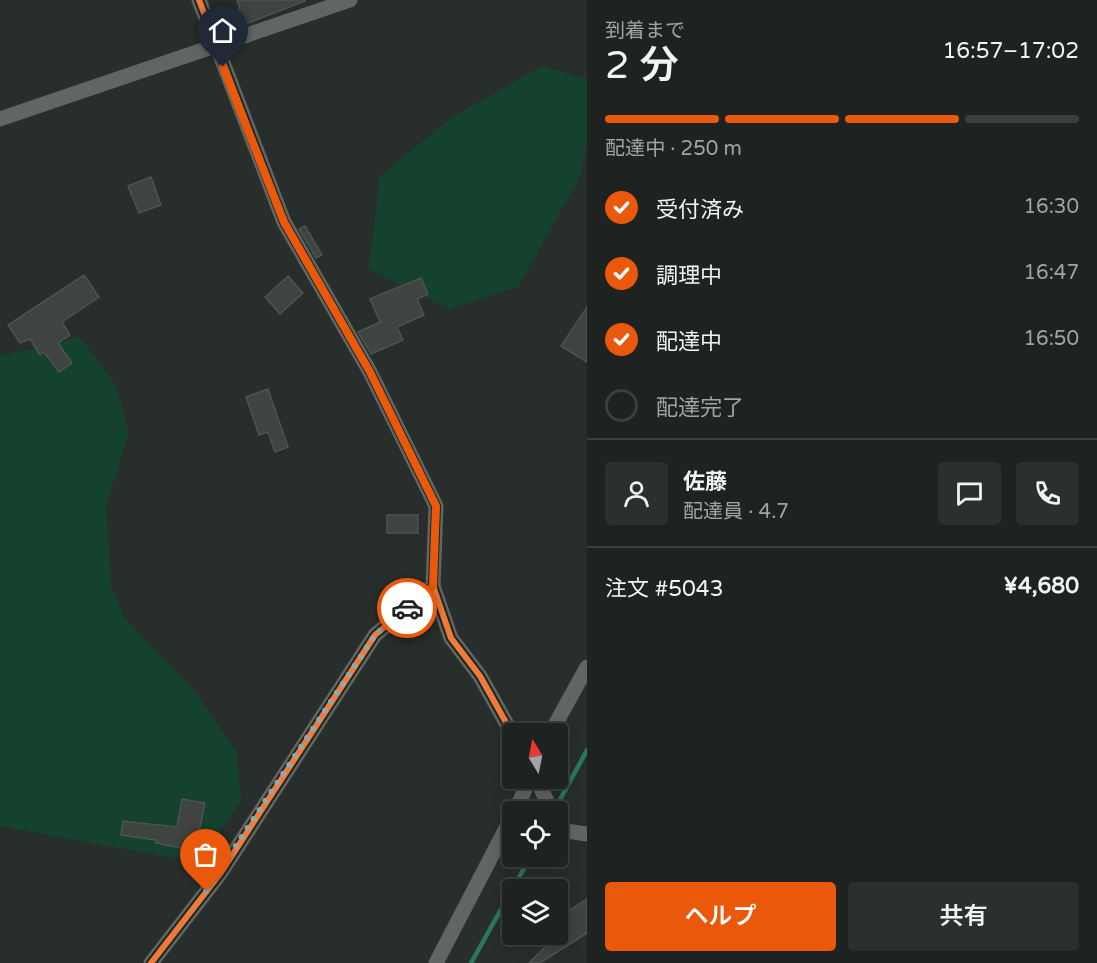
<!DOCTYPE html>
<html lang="ja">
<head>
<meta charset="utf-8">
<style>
  :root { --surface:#1e2220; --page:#2b2f2d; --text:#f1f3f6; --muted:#a1a4a5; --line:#3c3f3e; --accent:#ea580c }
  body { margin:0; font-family:"Varela Round","Noto Sans JP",sans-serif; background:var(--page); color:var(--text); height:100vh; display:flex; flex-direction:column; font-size:22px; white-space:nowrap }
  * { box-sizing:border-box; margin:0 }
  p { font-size:20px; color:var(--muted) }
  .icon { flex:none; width:33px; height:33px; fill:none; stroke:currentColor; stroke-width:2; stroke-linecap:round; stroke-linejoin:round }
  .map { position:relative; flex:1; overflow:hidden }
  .drawer { display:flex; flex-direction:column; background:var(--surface); width:510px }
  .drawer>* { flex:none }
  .needle { width:39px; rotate:350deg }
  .controls { position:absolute; left:502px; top:723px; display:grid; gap:12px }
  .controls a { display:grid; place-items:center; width:66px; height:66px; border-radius:6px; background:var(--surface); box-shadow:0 3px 15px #0003,0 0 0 2px var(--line); font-size:30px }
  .pin { position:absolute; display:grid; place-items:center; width:51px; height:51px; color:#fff; margin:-62px -26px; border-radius:50% 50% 50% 0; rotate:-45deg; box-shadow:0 0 6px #0007 }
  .pin .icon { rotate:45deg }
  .courier { position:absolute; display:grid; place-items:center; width:60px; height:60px; margin:-30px; border:4px solid #ea580c; border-radius:50%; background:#fff; color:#222; box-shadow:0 2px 8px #0007 }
  .summary em { font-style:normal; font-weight:600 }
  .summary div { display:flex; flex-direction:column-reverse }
  .summary { display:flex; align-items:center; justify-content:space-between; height:102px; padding:0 18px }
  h1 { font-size:39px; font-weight:600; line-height:45px }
  .bar { display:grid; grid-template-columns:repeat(4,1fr); gap:9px 6px; align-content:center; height:72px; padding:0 18px }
  .bar i { height:8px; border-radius:4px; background:var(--line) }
  .bar .on { background:var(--accent) }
  .bar p { grid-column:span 4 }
  .line { display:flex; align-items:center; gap:15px; padding:0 18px; border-top:2px solid var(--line) }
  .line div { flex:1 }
  .round { display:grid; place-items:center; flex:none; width:63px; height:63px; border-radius:6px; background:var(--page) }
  ol { padding:0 18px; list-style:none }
  li { display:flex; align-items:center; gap:18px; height:66px }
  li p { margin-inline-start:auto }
  li .icon { padding:6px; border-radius:50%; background:var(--accent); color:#fff; stroke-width:4 }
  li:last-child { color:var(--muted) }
  li i { width:33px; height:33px; border:3px solid var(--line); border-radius:50% }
  .cta { display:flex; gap:12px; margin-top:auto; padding:12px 18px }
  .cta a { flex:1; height:69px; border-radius:6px; background:var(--accent); color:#fff; font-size:24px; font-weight:600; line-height:69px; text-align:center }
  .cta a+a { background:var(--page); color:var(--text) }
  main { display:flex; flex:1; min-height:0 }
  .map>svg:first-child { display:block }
  .green { fill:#14422f }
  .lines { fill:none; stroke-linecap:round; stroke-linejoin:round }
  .stream { stroke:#2a7a59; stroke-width:4.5 }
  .building { fill:#3f4441; stroke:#4d5350; stroke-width:1.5 }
  .minor { stroke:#616563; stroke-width:15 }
  .cycleway-casing { stroke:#1a2821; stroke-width:10 }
  .cycleway { stroke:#f17a3a; stroke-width:6 }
  .done { stroke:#9ca4a0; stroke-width:6; stroke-dasharray:0 10.8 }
  .route { stroke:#ea580c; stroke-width:8 }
</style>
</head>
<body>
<main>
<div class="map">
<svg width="587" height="963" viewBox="0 0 587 963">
  <rect width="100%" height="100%" fill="#282e2b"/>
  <!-- green -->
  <path class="green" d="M 542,66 L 587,79 L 587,141 L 580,177 L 518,287 L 449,309 L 369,269 L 380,176 L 451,118 Z
    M 80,337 L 116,385 L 129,433 L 106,505 L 111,587 L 126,620 L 194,690 L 236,751 L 241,801 L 212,842 L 173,858 L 0,826 L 0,356 Z"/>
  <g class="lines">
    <!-- stream -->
    <path class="stream" d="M 555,809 L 587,750
      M 471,963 L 531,856"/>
  </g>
  <!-- building -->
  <path class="building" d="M 237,0 L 305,0 L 305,1 L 238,27 L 232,13 L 240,9 Z
    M 151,177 L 161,205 L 139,213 L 128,186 Z
    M 305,226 L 322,255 L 316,258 L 299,229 Z
    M 84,275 L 99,297 L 62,322 L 70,335 L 58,343 L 72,363 L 59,372 L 44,352 L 40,355 L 30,339 L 20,343 L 8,325 Z
    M 288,276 L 303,293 L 280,314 L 265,297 Z
    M 421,278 L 428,294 L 417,299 L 424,315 L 397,327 L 403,340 L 371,354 L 358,332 L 380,322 L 370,299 Z
    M 587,307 L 587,362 L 561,346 Z
    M 268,389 L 288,447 L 275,452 L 268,432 L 259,435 L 246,397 Z
    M 387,515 L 418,515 L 418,533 L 387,533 Z
    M 182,799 L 205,803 L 195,851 L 156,843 L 156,840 L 121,835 L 123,821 L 177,827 Z
    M 587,899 L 587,933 L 540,963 L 529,963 L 558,934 L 558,918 Z"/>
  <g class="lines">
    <!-- minor -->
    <path class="minor" d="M 199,0 L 284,222 L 370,372 L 436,506 L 433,586 L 451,638 L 480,676 L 513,735
      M 0,119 L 350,0
      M 550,734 L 587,667
      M 536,778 L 552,812
      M 515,812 L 530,778
      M 558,824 L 567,831 L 587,834
      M 151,963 L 220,874 L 375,635 L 433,586
      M 436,963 L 513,815"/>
    <defs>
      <path id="cycleway" d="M 199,0 L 284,222 L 370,372 L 436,506 L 433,586 L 451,638 L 480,676 L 513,735
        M 151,963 L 220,874 L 375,635 L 433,586"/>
    </defs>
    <!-- cycleway casing -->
    <use href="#cycleway" class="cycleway-casing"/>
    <!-- cycleway -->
    <use href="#cycleway" class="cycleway"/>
  </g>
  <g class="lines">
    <!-- done -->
    <path class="done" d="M 206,891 L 375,635 L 407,608"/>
    <!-- route -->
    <path class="route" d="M 223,67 L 284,222 L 370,372 L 436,506 L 433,586 L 407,608"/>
  </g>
</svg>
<div class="controls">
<a><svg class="needle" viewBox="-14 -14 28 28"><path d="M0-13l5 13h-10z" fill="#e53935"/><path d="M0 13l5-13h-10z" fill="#a1a4a5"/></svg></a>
<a><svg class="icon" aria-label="locate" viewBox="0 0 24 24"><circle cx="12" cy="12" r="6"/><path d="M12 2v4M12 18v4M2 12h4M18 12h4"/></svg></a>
<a><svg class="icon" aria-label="layers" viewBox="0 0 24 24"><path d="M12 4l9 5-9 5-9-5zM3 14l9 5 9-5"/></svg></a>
</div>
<div class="pin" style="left:206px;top:891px;background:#ea580c"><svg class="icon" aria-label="bag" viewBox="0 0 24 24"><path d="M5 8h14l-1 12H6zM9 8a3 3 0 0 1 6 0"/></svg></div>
<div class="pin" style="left:223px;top:67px;background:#1f2937"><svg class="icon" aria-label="home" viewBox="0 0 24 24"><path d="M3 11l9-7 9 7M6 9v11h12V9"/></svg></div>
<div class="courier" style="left:407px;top:608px"><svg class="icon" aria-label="car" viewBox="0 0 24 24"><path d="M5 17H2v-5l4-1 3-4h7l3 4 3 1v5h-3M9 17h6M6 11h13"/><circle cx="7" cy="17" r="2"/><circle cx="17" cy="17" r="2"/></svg></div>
</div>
<section class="drawer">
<div class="summary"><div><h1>2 分</h1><p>到着まで</p></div><em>16:57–17:02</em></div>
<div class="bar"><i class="on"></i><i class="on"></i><i class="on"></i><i></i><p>配達中 · 250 m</p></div>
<ol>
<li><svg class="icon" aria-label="check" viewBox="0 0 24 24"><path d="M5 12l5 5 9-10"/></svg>受付済み<p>16:30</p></li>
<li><svg class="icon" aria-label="check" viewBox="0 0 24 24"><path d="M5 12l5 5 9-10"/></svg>調理中<p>16:47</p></li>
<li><svg class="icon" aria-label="check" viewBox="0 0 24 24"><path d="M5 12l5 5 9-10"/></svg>配達中<p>16:50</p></li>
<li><i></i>配達完了</li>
</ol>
<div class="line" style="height:108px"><a class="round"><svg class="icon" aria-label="person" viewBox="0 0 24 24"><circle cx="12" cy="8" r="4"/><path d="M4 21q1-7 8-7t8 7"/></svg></a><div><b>佐藤</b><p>配達員 · 4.7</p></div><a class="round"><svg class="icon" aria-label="chat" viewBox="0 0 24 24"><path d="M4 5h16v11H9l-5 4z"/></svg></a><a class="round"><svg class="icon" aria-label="phone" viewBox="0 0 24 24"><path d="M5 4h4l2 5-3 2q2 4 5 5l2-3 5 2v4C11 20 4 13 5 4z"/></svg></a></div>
<div class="line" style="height:78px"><div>注文 #5043</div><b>¥4,680</b></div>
<div class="cta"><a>ヘルプ</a><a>共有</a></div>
</section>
</main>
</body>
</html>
